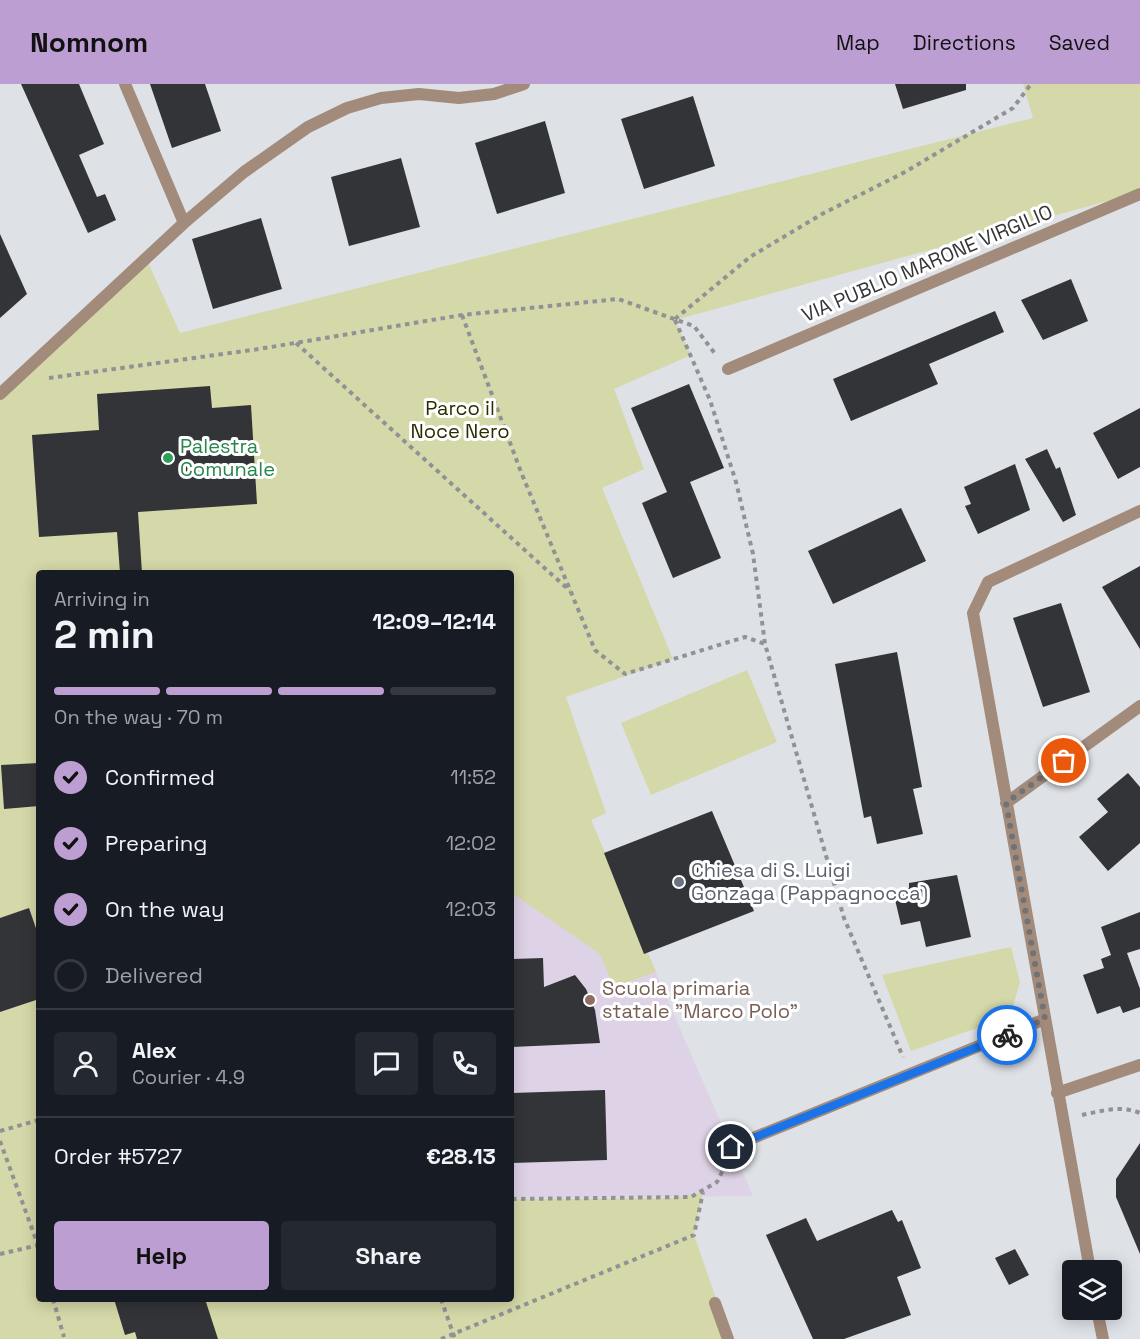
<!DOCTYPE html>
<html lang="en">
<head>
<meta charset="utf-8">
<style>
  :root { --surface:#171b24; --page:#242831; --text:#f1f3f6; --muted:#9ea1a6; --line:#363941; --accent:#bd9ed2 }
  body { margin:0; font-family:"Space Grotesk",sans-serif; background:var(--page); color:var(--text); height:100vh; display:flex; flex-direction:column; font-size:22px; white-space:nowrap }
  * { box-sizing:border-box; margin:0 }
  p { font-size:20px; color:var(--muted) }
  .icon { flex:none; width:33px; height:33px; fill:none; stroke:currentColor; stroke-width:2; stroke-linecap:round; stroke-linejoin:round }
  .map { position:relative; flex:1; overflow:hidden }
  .drawer { position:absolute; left:36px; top:486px; width:478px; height:732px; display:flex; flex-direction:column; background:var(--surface); border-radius:6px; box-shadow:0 3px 15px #0003 }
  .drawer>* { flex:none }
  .controls { position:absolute; left:1062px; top:1176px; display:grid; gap:12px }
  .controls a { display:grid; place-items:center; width:60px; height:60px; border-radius:6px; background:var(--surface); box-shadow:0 3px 15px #0003; font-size:30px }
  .pin { position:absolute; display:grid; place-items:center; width:51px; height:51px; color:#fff; margin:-26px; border:3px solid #fff; border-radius:50%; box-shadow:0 2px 6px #0007 }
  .courier { position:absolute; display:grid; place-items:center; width:60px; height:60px; margin:-30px; border:4px solid #1a73e8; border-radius:50%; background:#fff; color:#222; box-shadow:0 2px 8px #0007 }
  .head em { font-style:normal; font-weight:700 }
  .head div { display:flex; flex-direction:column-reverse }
  .head { display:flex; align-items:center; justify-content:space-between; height:102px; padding:0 18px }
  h1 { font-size:39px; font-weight:700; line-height:45px }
  .bar { display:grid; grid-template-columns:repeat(4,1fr); gap:9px 6px; align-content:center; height:72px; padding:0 18px }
  .bar i { height:8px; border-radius:4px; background:var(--line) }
  .bar .on { background:var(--accent) }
  .bar p { grid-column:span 4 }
  .line { display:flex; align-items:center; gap:15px; padding:0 18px; border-top:2px solid var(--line) }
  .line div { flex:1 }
  .round { display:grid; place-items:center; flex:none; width:63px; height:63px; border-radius:6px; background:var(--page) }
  ol { padding:0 18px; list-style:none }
  li { display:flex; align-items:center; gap:18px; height:66px }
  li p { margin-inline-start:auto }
  li .icon { padding:6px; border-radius:50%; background:var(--accent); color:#111; stroke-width:4 }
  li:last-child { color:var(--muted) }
  li i { width:33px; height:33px; border:3px solid var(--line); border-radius:50% }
  .button { display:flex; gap:12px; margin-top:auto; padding:12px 18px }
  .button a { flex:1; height:69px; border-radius:6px; background:var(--accent); color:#111; font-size:24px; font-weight:700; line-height:69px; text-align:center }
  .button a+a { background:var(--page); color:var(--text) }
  header { display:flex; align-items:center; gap:36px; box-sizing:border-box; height:84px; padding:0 30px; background:var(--accent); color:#111 }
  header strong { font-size:28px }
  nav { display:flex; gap:33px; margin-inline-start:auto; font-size:21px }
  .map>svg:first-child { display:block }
  .education { fill:#ded2e6 }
  .green { fill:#d5d8a8 }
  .building { fill:#323437 }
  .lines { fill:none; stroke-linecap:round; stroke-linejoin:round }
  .path { stroke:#909295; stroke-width:4; stroke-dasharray:4.5 4.5; stroke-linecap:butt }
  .minor { stroke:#a28b7b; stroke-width:12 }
  .done { stroke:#707275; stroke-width:6; stroke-dasharray:0 10.8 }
  .route { stroke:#1a73e8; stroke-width:8 }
  .leisure-dot { fill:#2e9e5b; stroke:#fff; stroke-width:2 }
  .worship-dot { fill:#6b7280; stroke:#fff; stroke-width:2 }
  .education-dot { fill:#8d6e63; stroke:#fff; stroke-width:2 }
  .labels { text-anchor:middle; stroke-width:6; stroke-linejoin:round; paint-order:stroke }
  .street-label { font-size:20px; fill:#353638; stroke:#fff }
  .park-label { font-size:20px; fill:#2d2d00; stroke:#fff }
  .leisure-label { font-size:20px; fill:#27864d; stroke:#fff; text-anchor:start }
  .worship-label { font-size:20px; fill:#5b616d; stroke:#fff; text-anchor:start }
  .education-label { font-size:20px; fill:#785e54; stroke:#fff; text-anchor:start }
</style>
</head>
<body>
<header>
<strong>Nomnom</strong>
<nav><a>Map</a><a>Directions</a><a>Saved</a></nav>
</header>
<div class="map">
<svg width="1140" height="1255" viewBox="0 0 1140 1255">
  <rect width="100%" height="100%" fill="#dee1e6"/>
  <!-- education -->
  <path class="education" d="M 561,665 L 686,959 L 753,1112 L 512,1114 L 512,682 Z"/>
  <!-- green -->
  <path class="green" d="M 1023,0 L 1140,0 L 1140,108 L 675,236 L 691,271 L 614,305 L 644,385 L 602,404 L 673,575 L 566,613 L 606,729 L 591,736 L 656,888 L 614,903 L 600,870 L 512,809 L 512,489 L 39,489 L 39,1215 L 512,1215 L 512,1115 L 675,1114 L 703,1108 L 694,1151 L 730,1255 L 0,1255 L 0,310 L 146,174 L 180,249 L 1033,34 Z
    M 747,586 L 777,658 L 651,711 L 621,639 Z
    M 1011,863 L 1020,898 L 1012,925 L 1000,936 L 911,967 L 882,891 Z"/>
  <!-- building -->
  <path class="building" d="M 21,0 L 79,0 L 104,60 L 79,71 L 97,113 L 105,110 L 116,136 L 88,149 Z
    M 150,0 L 205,0 L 221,47 L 172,64 Z
    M 895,0 L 966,0 L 966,6 L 903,25 Z
    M 693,12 L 715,82 L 644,105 L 621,35 Z
    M 545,37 L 565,109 L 497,130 L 475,59 Z
    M 401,74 L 420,143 L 349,162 L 331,93 Z
    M 261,134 L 282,205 L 213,225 L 192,155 Z
    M 0,150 L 27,210 L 0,234 Z
    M 1071,195 L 1088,237 L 1043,256 L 1021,216 Z
    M 995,227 L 1004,248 L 929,280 L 938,300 L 851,337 L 833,295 Z
    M 689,300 L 724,384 L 690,398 L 721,474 L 673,494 L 642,419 L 667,408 L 631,324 Z
    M 210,302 L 212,324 L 251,321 L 257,420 L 138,428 L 142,489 L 120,489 L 117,448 L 39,453 L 32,351 L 99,346 L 97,310 Z
    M 1140,324 L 1140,383 L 1118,395 L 1093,349 Z
    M 1047,365 L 1056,385 L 1060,383 L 1076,431 L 1063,438 L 1025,375 Z
    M 1015,380 L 1030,426 L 978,450 L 965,422 L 971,420 L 964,403 Z
    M 901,424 L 926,477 L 833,520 L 808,467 Z
    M 1140,482 L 1140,565 L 1102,503 Z
    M 1061,519 L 1090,608 L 1043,623 L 1013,534 Z
    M 897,568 L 922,703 L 913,705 L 923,750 L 877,760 L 871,732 L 864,734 L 835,580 Z
    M 39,679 L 39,722 L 4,725 L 1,681 Z
    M 1128,689 L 1140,703 L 1140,759 L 1108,787 L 1079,753 L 1108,728 L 1097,715 Z
    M 712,727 L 754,827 L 644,870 L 604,769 Z
    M 957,791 L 971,853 L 926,863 L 920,837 L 901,841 L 893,807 L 909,804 L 909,799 Z
    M 29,824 L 39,853 L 39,915 L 0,928 L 0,834 Z
    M 1140,828 L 1140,865 L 1127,869 L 1140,905 L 1140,923 L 1123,929 L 1120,922 L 1097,930 L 1083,891 L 1104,884 L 1101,875 L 1111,871 L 1101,843 Z
    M 543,874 L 544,903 L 575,891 L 586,905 L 595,926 L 600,959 L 512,963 L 513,875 Z
    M 605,1006 L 607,1076 L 512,1079 L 512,1009 Z
    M 1140,1059 L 1140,1170 L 1116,1113 L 1116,1095 Z
    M 892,1126 L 898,1138 L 902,1136 L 921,1184 L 897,1193 L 911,1231 L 844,1255 L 813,1255 L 766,1151 L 806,1134 L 817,1157 Z
    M 1015,1165 L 1029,1191 L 1009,1201 L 995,1174 Z
    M 114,1215 L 205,1215 L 218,1255 L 137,1255 L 135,1248 L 125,1251 Z"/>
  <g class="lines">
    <!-- path -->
    <path class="path" d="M 462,231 L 521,388 L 595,566 L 625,590 L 745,553 L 765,560
      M 675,235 L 750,173 L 822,130 L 905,88 L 1013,24 L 1031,0
      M 675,236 L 710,316 L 736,398 L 753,470 L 765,560 L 844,834 L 903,973
      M 296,259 L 570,507
      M 49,294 L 259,265 L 462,231 L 618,215 L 694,242 L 716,271
      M 1082,1031 C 1101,1027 1121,1021 1140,1029
      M 0,1047 L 39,1036
      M 0,1057 L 39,1164
      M 512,1115 L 691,1113 L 717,1098 L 725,1082
      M 0,1170 L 39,1161
      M 53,1215 L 64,1253
      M 441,1215 L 455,1255
      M 441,1255 L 694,1151 L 703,1108"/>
    <!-- minor -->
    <path class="minor" d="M 125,0 L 184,139
      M 728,285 L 1140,110
      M 0,310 L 184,139 L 244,88 L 308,43 L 347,24 L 381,14 L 419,10 L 459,14 L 494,10 L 524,0
      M 1006,719 L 1140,622
      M 1057,1009 L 1140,981
      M 731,1063 L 1045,935
      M 1090,1186 L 973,529 L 988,498 L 1140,427
      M 715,1219 L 728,1255
      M 1097,1226 L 1103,1255"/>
  </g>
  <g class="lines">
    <!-- done -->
    <path class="done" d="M 1007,951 L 1045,935 L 1006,719 L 1064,677"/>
    <!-- route -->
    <path class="route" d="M 731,1063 L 1007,951"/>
  </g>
  <!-- markers -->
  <circle class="leisure-dot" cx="168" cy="374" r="6"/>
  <circle class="worship-dot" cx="679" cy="798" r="6"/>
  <circle class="education-dot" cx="590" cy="916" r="6"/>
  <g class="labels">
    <!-- street labels -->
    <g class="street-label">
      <text transform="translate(927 179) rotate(-23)" y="7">VIA PUBLIO MARONE VIRGILIO</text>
    </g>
    <!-- park labels -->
    <g class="park-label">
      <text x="460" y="331">Parco il<tspan x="460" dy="23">Noce Nero</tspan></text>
    </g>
    <!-- leisure labels -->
    <g class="leisure-label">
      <text x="180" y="369">Palestra<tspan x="180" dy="23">Comunale</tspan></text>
    </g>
    <!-- worship labels -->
    <g class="worship-label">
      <text x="691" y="793">Chiesa di S. Luigi<tspan x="691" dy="23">Gonzaga (Pappagnocca)</tspan></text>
    </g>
    <!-- education labels -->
    <g class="education-label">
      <text x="602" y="911">Scuola primaria<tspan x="602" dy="23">statale "Marco Polo"</tspan></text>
    </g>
  </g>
</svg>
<div class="controls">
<a><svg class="icon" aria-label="layers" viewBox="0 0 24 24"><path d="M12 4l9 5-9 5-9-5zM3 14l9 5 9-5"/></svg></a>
</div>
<div class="pin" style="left:1064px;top:677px;background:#ea580c"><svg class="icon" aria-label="bag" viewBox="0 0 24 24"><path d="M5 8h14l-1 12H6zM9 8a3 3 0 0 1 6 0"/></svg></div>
<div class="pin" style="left:731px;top:1063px;background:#1f2937"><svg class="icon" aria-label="home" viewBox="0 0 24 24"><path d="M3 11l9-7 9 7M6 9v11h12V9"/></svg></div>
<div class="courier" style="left:1007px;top:951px"><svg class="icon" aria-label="bike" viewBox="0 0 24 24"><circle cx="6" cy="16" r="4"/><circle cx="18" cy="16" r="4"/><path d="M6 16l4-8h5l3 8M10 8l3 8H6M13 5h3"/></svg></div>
<section class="drawer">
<div class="head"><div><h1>2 min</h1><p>Arriving in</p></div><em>12:09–12:14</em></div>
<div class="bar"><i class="on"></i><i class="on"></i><i class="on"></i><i></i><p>On the way · 70 m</p></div>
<ol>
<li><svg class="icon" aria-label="check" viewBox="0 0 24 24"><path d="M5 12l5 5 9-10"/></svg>Confirmed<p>11:52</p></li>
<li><svg class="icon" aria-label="check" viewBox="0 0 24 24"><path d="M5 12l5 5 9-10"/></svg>Preparing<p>12:02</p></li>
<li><svg class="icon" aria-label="check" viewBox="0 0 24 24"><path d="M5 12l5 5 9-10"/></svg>On the way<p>12:03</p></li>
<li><i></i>Delivered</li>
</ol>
<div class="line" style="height:108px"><a class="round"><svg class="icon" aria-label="person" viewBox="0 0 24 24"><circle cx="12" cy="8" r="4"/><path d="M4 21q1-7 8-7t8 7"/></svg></a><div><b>Alex</b><p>Courier · 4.9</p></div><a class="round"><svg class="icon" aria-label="chat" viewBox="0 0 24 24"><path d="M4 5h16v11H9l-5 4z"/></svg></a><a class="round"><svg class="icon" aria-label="phone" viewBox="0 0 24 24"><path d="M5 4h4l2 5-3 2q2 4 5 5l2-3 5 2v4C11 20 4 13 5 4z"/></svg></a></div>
<div class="line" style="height:78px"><div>Order #5727</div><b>€28.13</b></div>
<div class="button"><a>Help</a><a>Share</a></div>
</section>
</div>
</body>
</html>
